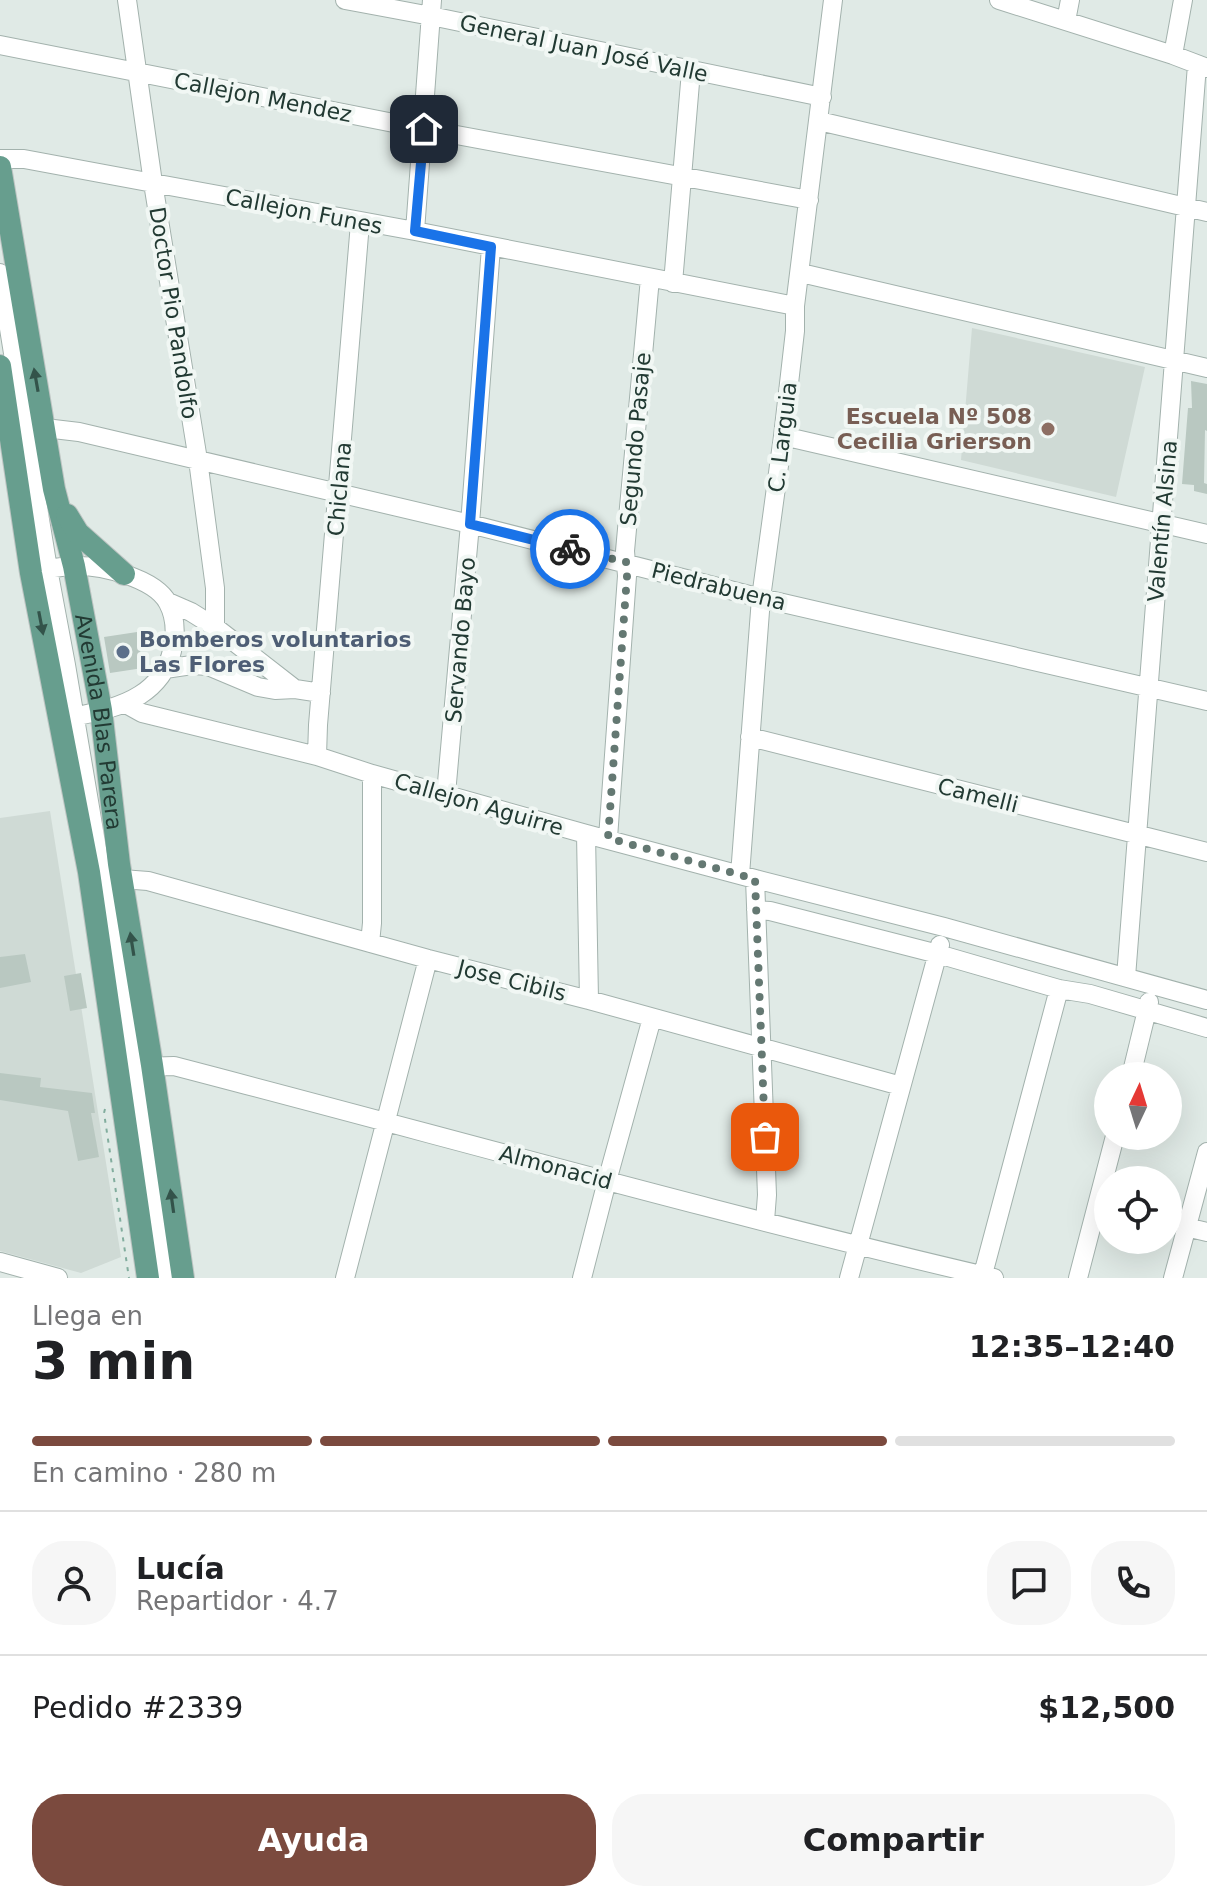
<!DOCTYPE html>
<html lang="es">
<head>
<meta charset="utf-8">
<style>
  :root { --surface:#fff; --page:#f6f6f6; --text:#202124; --muted:#757577; --line:#e0e0e0; --accent:#7b4a3e }
  body { margin:0; font-family:"DejaVu Sans",sans-serif; background:var(--page); color:var(--text); height:100vh; display:flex; flex-direction:column; font-size:30px; white-space:nowrap }
  * { box-sizing:border-box; margin:0 }
  p { font-size:26px; color:var(--muted) }
  .icon { flex:none; width:44px; height:44px; fill:none; stroke:currentColor; stroke-width:2; stroke-linecap:round; stroke-linejoin:round }
  .map { position:relative; height:1278px; overflow:hidden }
  .drawer { display:flex; flex-direction:column; background:var(--surface); flex:1 }
  .drawer>* { flex:none }
  .needle { width:52px; rotate:4deg }
  .fabs { position:absolute; left:1094px; top:1062px; display:grid; gap:16px }
  .fabs a { display:grid; place-items:center; width:88px; height:88px; border-radius:50%; background:var(--surface); box-shadow:0 8px 32px #0002; font-size:40px }
  .pin { position:absolute; display:grid; place-items:center; width:68px; height:68px; color:#fff; margin:-34px; border-radius:16px; box-shadow:0 4px 12px #0006 }
  .courier { position:absolute; display:grid; place-items:center; width:80px; height:80px; margin:-40px; border:6px solid #1a73e8; border-radius:50%; background:#fff; color:#222; box-shadow:0 2px 10px #0007 }
  .head em { font-style:normal; font-weight:700 }
  .head div { display:flex; flex-direction:column-reverse }
  .head { display:flex; align-items:center; justify-content:space-between; height:136px; padding:0 32px }
  h1 { font-size:52px; font-weight:700; line-height:60px }
  .bar { display:grid; grid-template-columns:repeat(4,1fr); gap:12px 8px; align-content:center; height:96px; padding:0 32px }
  .bar i { height:10px; border-radius:6px; background:var(--line) }
  .bar .selected { background:var(--accent) }
  .bar p { grid-column:span 4 }
  .line { display:flex; align-items:center; gap:20px; padding:0 32px; border-top:2px solid var(--line) }
  .line div { flex:1 }
  .round { display:grid; place-items:center; flex:none; width:84px; height:84px; border-radius:32px; background:var(--page) }
  .cta { display:flex; gap:16px; margin-top:auto; padding:16px 32px }
  .cta a { flex:1; height:92px; border-radius:32px; background:var(--accent); color:#fff; font-size:32px; font-weight:700; line-height:92px; text-align:center }
  .cta a+a { background:var(--page); color:var(--text) }
  .map>svg:first-child { display:block }
  .built { fill:#cfdad5 }
  .building { fill:#b9c8c1 }
  .lines { fill:none; stroke-linecap:round; stroke-linejoin:round }
  .minor-casing { stroke:#a3b2ad; stroke-width:20 }
  .major-casing { stroke:#bdc4c2; stroke-width:24 }
  .path { stroke:#82ad9e; stroke-width:2; stroke-dasharray:4 6; stroke-linecap:butt }
  .minor { stroke:#fff; stroke-width:18 }
  .major { stroke:#679e8e; stroke-width:22 }
  .oneway { fill:#33534a }
  .done { stroke:#647872; stroke-width:8; stroke-dasharray:0 14.4 }
  .route { stroke:#1a73e8; stroke-width:10 }
  .education-dot { fill:#8d6e63; stroke:#f1f7f4; stroke-width:3 }
  .service-dot { fill:#5c6f8a; stroke:#f1f7f4; stroke-width:3 }
  .labels { text-anchor:middle; stroke-width:8; stroke-linejoin:round; paint-order:stroke }
  .street-label { font-size:22px; fill:#223a33; stroke:#f1f7f4 }
  .education-label { font-size:22px; font-weight:bold; fill:#785e54; stroke:#f1f7f4; text-anchor:end }
  .service-label { font-size:22px; font-weight:bold; fill:#4e5e75; stroke:#f1f7f4; text-anchor:start }
</style>
</head>
<body>
<div class="map">
<svg width="1207" height="1278" viewBox="0 0 1207 1278">
  <rect width="100%" height="100%" fill="#e0eae6"/>
  <!-- built -->
  <path class="built" d="M 972,328 L 1145,367 L 1116,497 L 961,460 Z
    M 50,811 L 121,1257 L 81,1273 L 0,1251 L 0,818 Z"/>
  <!-- building -->
  <path class="building" d="M 1191,381 L 1207,384 L 1207,431 L 1205,430 L 1204,483 L 1207,484 L 1207,494 L 1194,491 L 1194,485 L 1182,484 L 1188,408 L 1192,408 Z
    M 137,632 L 143,668 L 110,673 L 104,637 Z
    M 25,954 L 31,982 L 0,988 L 0,957 Z
    M 81,973 L 87,1008 L 70,1011 L 64,976 Z
    M 0,1073 L 41,1078 L 40,1087 L 92,1093 L 95,1113 L 91,1113 L 99,1157 L 78,1161 L 68,1111 L 0,1100 Z"/>
  <g class="lines">
    <defs>
      <path id="minor" d="M 127,0 L 153,183 L 198,460 L 215,588 L 215,627
        M 345,0 L 431,16 L 822,97
        M 999,0 L 1173,55 L 1207,68
        M 1066,21 L 1070,0
        M 0,45 L 424,129 L 809,200
        M 1173,55 L 1183,0
        M 819,121 L 1207,212
        M 0,159 L 24,159 L 153,183 L 415,231 L 795,306
        M 415,231 L 432,0
        M 0,273 L 48,569 L 66,665 L 134,1068 L 164,1278
        M 801,273 L 1207,368
        M 673,283 L 691,71
        M 45,428 L 79,432 L 470,524 L 761,598 L 1207,701
        M 783,436 L 1207,534
        M 38,571 C 49,569 62,566 74,566 C 101,565 155,578 168,603 C 176,618 176,635 172,651 C 168,669 156,685 140,695 C 118,709 90,713 64,719
        M 168,602 L 191,612 L 215,627 L 295,689
        M 165,669 L 192,665 L 208,666 L 258,687 L 275,690 L 295,689 L 321,693
        M 124,703 L 142,713 L 317,756 L 372,774 L 586,834 L 755,879 L 944,927 L 1207,1000
        M 750,737 L 1207,852
        M 317,756 L 318,725 L 360,223
        M 446,794 L 470,524 L 491,247
        M 586,834 L 589,1000
        M 608,838 L 627,576 L 625,551 L 650,278
        M 740,875 L 761,598 L 783,436 L 795,331 L 795,306 L 833,0
        M 122,879 L 148,881 L 428,959 L 589,1000 L 901,1086
        M 755,879 L 767,1195 L 765,1221
        M 756,910 L 770,911 L 938,954 L 1059,989 L 1090,994 L 1207,1028
        M 370,943 L 372,923 L 372,774
        M 1126,977 L 1197,65
        M 141,1067 L 174,1066 C 447,1137 719,1214 994,1278
        M 1131,1076 L 1149,1002
        M 1186,1227 L 1207,1232
        M 0,1262 L 58,1278
        M 345,1278 L 428,959
        M 582,1278 L 607,1181 L 652,1018
        M 849,1278 L 940,945
        M 982,1278 L 1059,989
        M 1078,1278 L 1115,1136
        M 1173,1278 L 1207,1152"/>
      <g id="major">
        <path id="s1" d="M 0,167 L 54,489 L 74,566 L 101,710 L 119,864 L 152,1065 L 183,1278"/>
        <path d="M 0,366 L 31,573 L 89,872 L 148,1278"/>
        <path d="M 67,515 L 78,533 L 124,574"/>
      </g>
    </defs>
    <!-- minor casing -->
    <use href="#minor" class="minor-casing"/>
    <!-- major casing -->
    <use href="#major" class="major-casing"/>
    <!-- path -->
    <path class="path" d="M 105,1109 L 104,1113 L 129,1278"/>
    <!-- minor -->
    <use href="#minor" class="minor"/>
    <!-- major -->
    <use href="#major" class="major"/>
  </g>
  <!-- one-way arrows -->
  <defs><path id="oneway-solid" d="M-6-.8H1V-3.2L6.5 0L1 3.2V.8H-6Z" transform="scale(2)"/></defs>
  <g class="oneway">
    <use href="#oneway-solid" transform="translate(36 380) rotate(-100)"/>
    <use href="#oneway-solid" transform="translate(41 623) rotate(79)"/>
    <use href="#oneway-solid" transform="translate(132 944) rotate(-99)"/>
    <use href="#oneway-solid" transform="translate(172 1201) rotate(-98)"/>
  </g>
  <g class="lines">
    <!-- done -->
    <path class="done" d="M 570,549 L 626,562 L 627,576 L 608,838 L 755,879 L 765,1137"/>
    <!-- route -->
    <path class="route" d="M 424,129 L 415,231 L 491,247 L 470,524 L 570,549"/>
  </g>
  <!-- markers -->
  <circle class="education-dot" cx="1048" cy="429" r="8"/>
  <circle class="service-dot" cx="123" cy="652" r="8"/>
  <g class="labels">
    <!-- street labels -->
    <g class="street-label">
      <text transform="translate(584 48) rotate(12)" y="8">General Juan José Valle</text>
      <text transform="translate(263 97) rotate(11)" y="8">Callejon Mendez</text>
      <text transform="translate(304 211) rotate(11)" y="8">Callejon Funes</text>
      <text transform="translate(174 313) rotate(81)" y="8">Doctor Pio Pandolfo</text>
      <text transform="translate(782 437) rotate(-83)" y="8">C. Larguia</text>
      <text transform="translate(635 439) rotate(-85)" y="8">Segundo Pasaje</text>
      <text transform="translate(339 489) rotate(-85)" y="8">Chiclana</text>
      <text transform="translate(1162 521) rotate(-85)" y="8">Valentín Alsina</text>
      <text transform="translate(719 586) rotate(14)" y="8">Piedrabuena</text>
      <text transform="translate(460 640) rotate(-85)" y="8">Servando Bayo</text>
      <text dy="8" stroke="none"><textPath href="#s1" startOffset="564">Avenida Blas Parera</textPath></text>
      <text transform="translate(978 795) rotate(14)" y="8">Camelli</text>
      <text transform="translate(479 804) rotate(16)" y="8">Callejon Aguirre</text>
      <text transform="translate(512 980) rotate(14)" y="8">Jose Cibils</text>
      <text transform="translate(556 1167) rotate(15)" y="8">Almonacid</text>
    </g>
    <!-- education labels -->
    <g class="education-label">
      <text x="1032" y="424">Escuela Nº 508<tspan x="1032" dy="25">Cecilia Grierson</tspan></text>
    </g>
    <!-- service labels -->
    <g class="service-label">
      <text x="139" y="647">Bomberos voluntarios<tspan x="139" dy="25">Las Flores</tspan></text>
    </g>
  </g>
</svg>
<div class="fabs">
<a><svg class="needle" viewBox="-14 -14 28 28"><path d="M0-13l5 13h-10z" fill="#e53935"/><path d="M0 13l5-13h-10z" fill="#757577"/></svg></a>
<a><svg class="icon" aria-label="locate" viewBox="0 0 24 24"><circle cx="12" cy="12" r="6"/><path d="M12 2v4M12 18v4M2 12h4M18 12h4"/></svg></a>
</div>
<div class="pin" style="left:765px;top:1137px;background:#ea580c"><svg class="icon" aria-label="bag" viewBox="0 0 24 24"><path d="M5 8h14l-1 12H6zM9 8a3 3 0 0 1 6 0"/></svg></div>
<div class="pin" style="left:424px;top:129px;background:#1f2937"><svg class="icon" aria-label="home" viewBox="0 0 24 24"><path d="M3 11l9-7 9 7M6 9v11h12V9"/></svg></div>
<div class="courier" style="left:570px;top:549px"><svg class="icon" aria-label="bike" viewBox="0 0 24 24"><circle cx="6" cy="16" r="4"/><circle cx="18" cy="16" r="4"/><path d="M6 16l4-8h5l3 8M10 8l3 8H6M13 5h3"/></svg></div>
</div>
<section class="drawer">
<div class="head"><div><h1>3 min</h1><p>Llega en</p></div><em>12:35–12:40</em></div>
<div class="bar"><i class="selected"></i><i class="selected"></i><i class="selected"></i><i></i><p>En camino · 280 m</p></div>
<div class="line" style="height:144px"><a class="round"><svg class="icon" aria-label="person" viewBox="0 0 24 24"><circle cx="12" cy="8" r="4"/><path d="M4 21q1-7 8-7t8 7"/></svg></a><div><b>Lucía</b><p>Repartidor · 4.7</p></div><a class="round"><svg class="icon" aria-label="chat" viewBox="0 0 24 24"><path d="M4 5h16v11H9l-5 4z"/></svg></a><a class="round"><svg class="icon" aria-label="phone" viewBox="0 0 24 24"><path d="M5 4h4l2 5-3 2q2 4 5 5l2-3 5 2v4C11 20 4 13 5 4z"/></svg></a></div>
<div class="line" style="height:104px"><div>Pedido #2339</div><b>$12,500</b></div>
<div class="cta"><a>Ayuda</a><a>Compartir</a></div>
</section>
</body>
</html>
